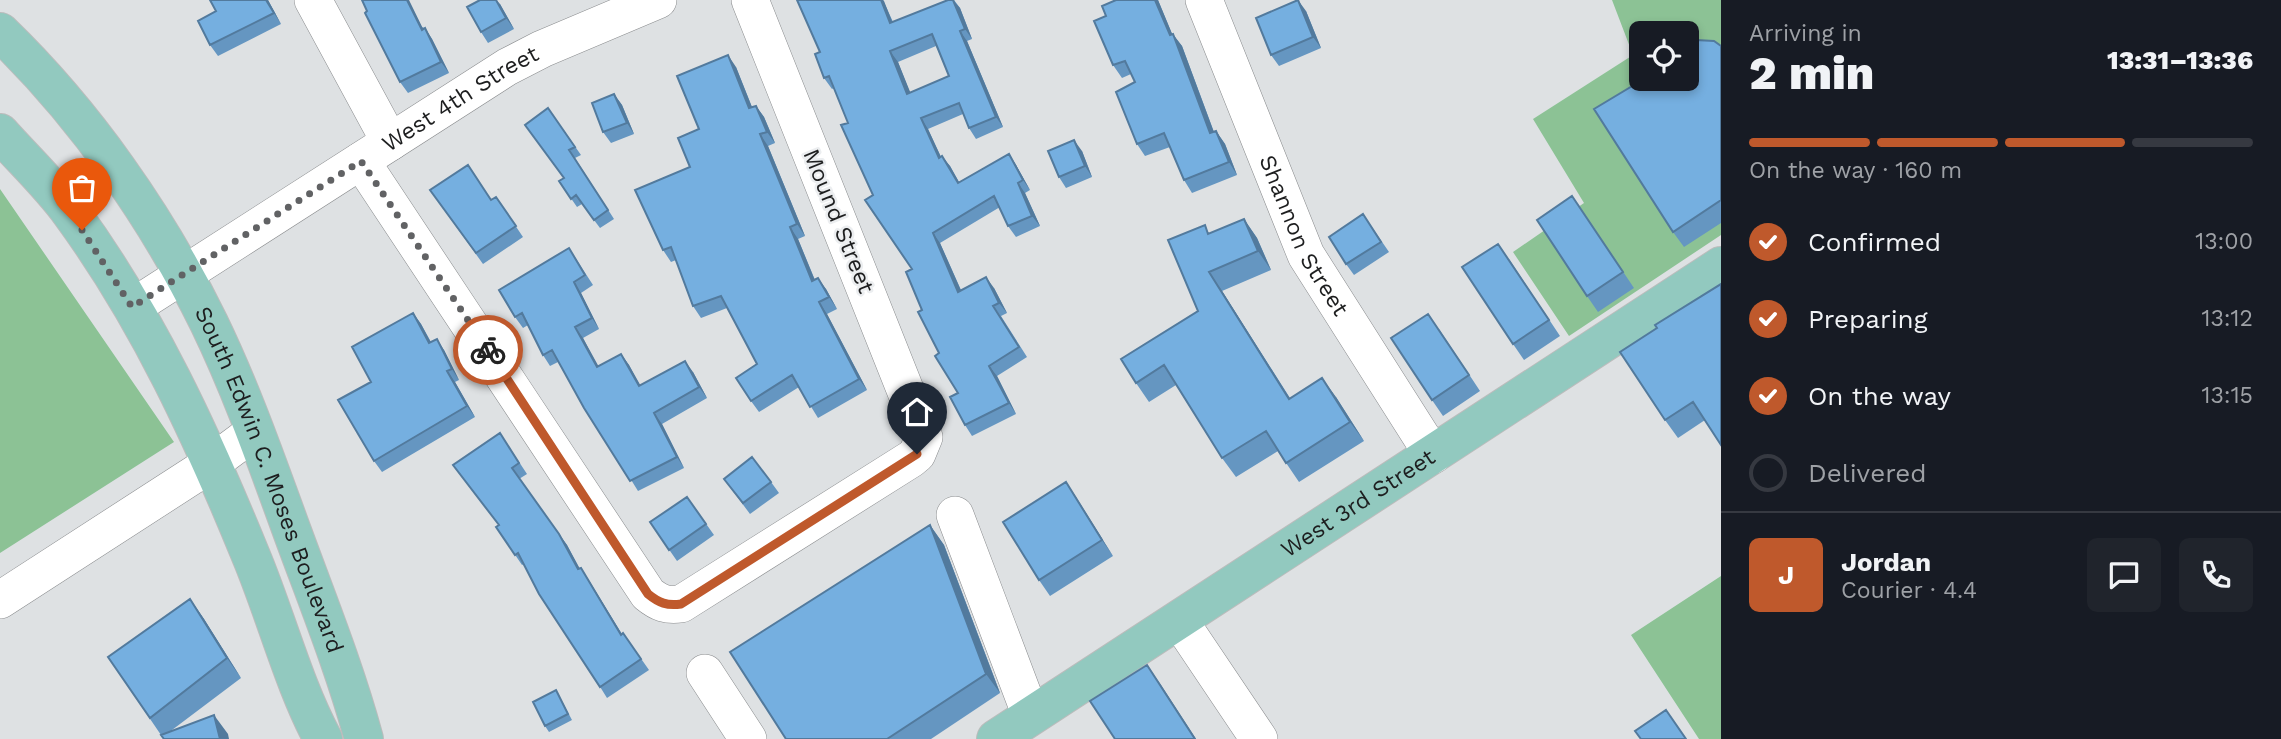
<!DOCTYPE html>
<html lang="en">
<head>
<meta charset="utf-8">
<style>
  :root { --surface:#171b24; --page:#20242c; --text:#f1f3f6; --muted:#9ea1a6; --line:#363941; --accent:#bf592c }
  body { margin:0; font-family:"Work Sans",sans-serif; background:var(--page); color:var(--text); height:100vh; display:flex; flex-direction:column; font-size:26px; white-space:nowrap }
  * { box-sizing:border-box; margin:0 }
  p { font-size:23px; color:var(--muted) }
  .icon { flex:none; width:38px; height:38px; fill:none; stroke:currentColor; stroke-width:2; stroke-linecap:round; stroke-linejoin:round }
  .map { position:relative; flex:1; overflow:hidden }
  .drawer { display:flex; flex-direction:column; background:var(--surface); width:560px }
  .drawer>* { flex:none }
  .fabs { position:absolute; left:1629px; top:21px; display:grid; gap:14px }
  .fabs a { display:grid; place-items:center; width:70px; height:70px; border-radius:10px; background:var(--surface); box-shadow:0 4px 10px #0003; font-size:35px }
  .pin { position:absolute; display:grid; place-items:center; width:60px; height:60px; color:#fff; margin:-72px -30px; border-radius:50% 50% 50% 0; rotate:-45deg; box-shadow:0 0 7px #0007 }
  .pin .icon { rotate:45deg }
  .courier { position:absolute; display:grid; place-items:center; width:70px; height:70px; margin:-35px; border:5px solid #bf592c; border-radius:50%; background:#fff; color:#222; box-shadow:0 2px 9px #0007 }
  .summary em { font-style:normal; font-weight:800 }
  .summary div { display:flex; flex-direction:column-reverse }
  .summary { display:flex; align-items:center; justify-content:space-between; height:119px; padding:0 28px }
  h1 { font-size:46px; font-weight:800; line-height:52px }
  .bar { display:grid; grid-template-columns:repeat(4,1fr); gap:10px 7px; align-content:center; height:84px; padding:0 28px }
  .bar i { height:9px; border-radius:5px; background:var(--line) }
  .bar .selected { background:var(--accent) }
  .bar p { grid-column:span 4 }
  .line { display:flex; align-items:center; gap:18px; padding:0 28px; border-top:2px solid var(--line) }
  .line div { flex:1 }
  .round { display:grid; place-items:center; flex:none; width:74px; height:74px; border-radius:10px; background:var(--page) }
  ol { padding:0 28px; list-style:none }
  li { display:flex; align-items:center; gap:21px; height:77px }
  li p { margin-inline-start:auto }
  li .icon { padding:7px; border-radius:50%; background:var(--accent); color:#fff; stroke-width:4 }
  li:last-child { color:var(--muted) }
  li i { width:38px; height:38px; border:4px solid var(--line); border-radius:50% }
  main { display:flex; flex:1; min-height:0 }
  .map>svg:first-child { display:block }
  .green { fill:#8cc295; fill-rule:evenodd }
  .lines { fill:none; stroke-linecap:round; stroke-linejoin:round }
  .minor-casing { stroke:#8a8c8e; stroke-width:38 }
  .major-casing { stroke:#bbbcbc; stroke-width:40 }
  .minor { stroke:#fff; stroke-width:37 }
  .major { stroke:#92c9bf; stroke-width:38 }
  .wall { fill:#6596c1; fill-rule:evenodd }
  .shaded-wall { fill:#527a9d }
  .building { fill:#75afe0; stroke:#527a9d; stroke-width:2; fill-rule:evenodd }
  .done { stroke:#616264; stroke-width:7; stroke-dasharray:0 12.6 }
  .route { stroke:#bf592c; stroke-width:9 }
  .labels { text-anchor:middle; stroke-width:5; stroke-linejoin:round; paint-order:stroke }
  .street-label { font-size:23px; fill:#1d1e1f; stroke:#eceef0 }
</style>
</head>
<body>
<main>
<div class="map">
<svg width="1721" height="739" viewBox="0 0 1721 739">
  <rect width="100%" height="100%" fill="#dee1e3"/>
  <!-- green -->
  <path class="green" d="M 1612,0 L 1721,0 L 1721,235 L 1569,336 L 1513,252 L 1584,203 L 1533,119 L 1633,55 ZM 1642,33 L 1687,33 L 1687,79 L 1642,79 Z
    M 0,189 L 174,442 L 0,553 Z
    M 1721,576 L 1721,739 L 1699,739 L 1631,635 Z"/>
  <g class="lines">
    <defs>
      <g id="minor">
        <path d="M 313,0 L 390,142"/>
        <path id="s1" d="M 1204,0 L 1306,255 L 1433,455"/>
        <path d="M 361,161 L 648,594 C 659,603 667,606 681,604 L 911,459 L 917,454 L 924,437 L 750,0"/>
        <path id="s2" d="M 133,307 L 507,67 L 542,49 L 658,0"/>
        <path d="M 955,515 L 1031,716"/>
        <path d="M 0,600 L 212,463 L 255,431"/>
        <path d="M 1179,620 L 1259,739"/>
        <path d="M 705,673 L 748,739"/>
      </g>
      <g id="major">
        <path id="s3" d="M 0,32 C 85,114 157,217 209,323 C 242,391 267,463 293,534 C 318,602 345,669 364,739"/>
        <path d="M 0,133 C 23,159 50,184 71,213 C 148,318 202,436 251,556 C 275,613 294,686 323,739"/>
        <path id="s4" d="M 996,739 L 1721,266"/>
      </g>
    </defs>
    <!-- minor casing -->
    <use href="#minor" class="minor-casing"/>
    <!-- major casing -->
    <use href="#major" class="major-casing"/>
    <!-- minor -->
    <use href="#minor" class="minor"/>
    <!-- major -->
    <use href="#major" class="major"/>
  </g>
  <!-- wall -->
  <path class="wall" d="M 268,0 L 281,24 L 218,56 L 210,45 Z
    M 797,0 L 883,0 L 893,22 L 948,0 L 954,0 L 960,8 L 972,39 L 967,41 L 1003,127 L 976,139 L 969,128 L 963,114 L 928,129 L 941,157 L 950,166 L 959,182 L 1009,154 L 1016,165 L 1030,190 L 1025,193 L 1040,226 L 1016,237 L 1008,226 L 1000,207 L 940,243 L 961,290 L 994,288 L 1007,313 L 1001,316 L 1027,357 L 997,376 L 1016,414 L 972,436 L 965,425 L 958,393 L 939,353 L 922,310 L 912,269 L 873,195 L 848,123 L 834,88 L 832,89 L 824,78 L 820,52 ZM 936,46 L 949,76 L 910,93 L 898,62 Z
    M 1116,0 L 1158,0 L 1172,34 L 1182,46 L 1214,132 L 1216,131 L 1225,144 L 1237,175 L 1192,193 L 1184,180 L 1170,147 L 1145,156 L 1137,144 L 1135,82 L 1131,74 L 1122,78 L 1113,65 L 1106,16 Z
    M 500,4 L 514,29 L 488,43 L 481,32 Z
    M 367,11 L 425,28 L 432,39 L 449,73 L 408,93 L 400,82 Z
    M 1306,11 L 1321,48 L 1279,66 L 1271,55 Z
    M 1721,46 L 1721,223 L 1684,247 L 1673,232 Z
    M 736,67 L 752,107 L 756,106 L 764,117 L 775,143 L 768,146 L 805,236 L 798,239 L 815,280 L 826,289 L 837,309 L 827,314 L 867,390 L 818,418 L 799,387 L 759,412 L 751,401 L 757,364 L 727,308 L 701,318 L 693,306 L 676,260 L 671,262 L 663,250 L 690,167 L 699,129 Z
    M 614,94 L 622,105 L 634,134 L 611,143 L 603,132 Z
    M 548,108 L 581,155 L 575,158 L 614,219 L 600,228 L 582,204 L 577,207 L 559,181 L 564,178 Z
    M 1082,151 L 1092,177 L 1066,188 L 1059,177 Z
    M 430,190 L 491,200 L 496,197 L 523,237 L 483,264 Z
    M 1583,212 L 1634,288 L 1598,312 L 1587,296 Z
    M 1363,214 L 1389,252 L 1354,275 L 1346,264 Z
    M 1244,219 L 1257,238 L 1271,270 L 1222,291 L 1290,398 L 1336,397 L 1364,441 L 1299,482 L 1278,451 L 1236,477 L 1222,458 L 1176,385 L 1149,402 L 1136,383 L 1198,311 L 1211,233 Z
    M 569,248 L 593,285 L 581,293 L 599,329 L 583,338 L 598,367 L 621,354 L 629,365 L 640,386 L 693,372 L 707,398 L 662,424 L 684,468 L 638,491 L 558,362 L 550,366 L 543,355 L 528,325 L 523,328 L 515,317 Z
    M 1509,259 L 1560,336 L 1524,360 L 1513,344 Z
    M 413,313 L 421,324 L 431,342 L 444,350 L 459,380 L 455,382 L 475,417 L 382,472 L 374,461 L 371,382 Z
    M 1657,328 L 1705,420 L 1678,438 L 1665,420 Z
    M 1439,329 L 1480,391 L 1443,416 L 1432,400 Z
    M 500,433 L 527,474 L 519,479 L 567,545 L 579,568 L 588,579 L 622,634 L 623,633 L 649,670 L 607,698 L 524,564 L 522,565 L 496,527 L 498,525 Z
    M 724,479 L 771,482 L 779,493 L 750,514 Z
    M 1066,482 L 1113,556 L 1050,596 L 1039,580 Z
    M 687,497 L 714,535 L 677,561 L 650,522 Z
    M 930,525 L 944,545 L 1000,693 L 931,739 L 786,739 Z
    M 190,599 L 204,619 L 241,678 L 172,730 L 228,734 L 161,735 L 108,657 Z
    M 556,690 L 572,720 L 549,732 L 545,726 Z"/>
  <!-- shaded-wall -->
  <path class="shaded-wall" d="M 266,0 L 268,0 L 281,24 L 274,13 Z
    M 407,0 L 409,0 L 429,41 L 422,30 Z
    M 496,0 L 500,4 L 514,29 L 506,18 Z
    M 881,0 L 883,0 L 884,1 L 897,34 L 890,23 Z
    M 953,0 L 960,8 L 972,39 L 965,29 Z
    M 1155,0 L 1158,0 L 1178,48 L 1170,35 Z
    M 1298,0 L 1306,11 L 1321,48 L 1313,37 Z
    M 425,28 L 432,39 L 449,73 L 441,62 Z
    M 960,31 L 967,41 L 1003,127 L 996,117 Z
    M 1173,34 L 1182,46 L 1219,146 L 1210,133 Z
    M 890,51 L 898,62 L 915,104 L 907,94 Z
    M 728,55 L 736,67 L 757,120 L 749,108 Z
    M 614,94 L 622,105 L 634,134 L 627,123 Z
    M 756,106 L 764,117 L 775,143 L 767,132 Z
    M 921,118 L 928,129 L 946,168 L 939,158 Z
    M 1216,131 L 1225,144 L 1237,175 L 1229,162 Z
    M 760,134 L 768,146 L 805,236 L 797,224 Z
    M 1074,140 L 1082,151 L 1092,177 L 1085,166 Z
    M 1009,154 L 1016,165 L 1030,190 L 1023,180 Z
    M 942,156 L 950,166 L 965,193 L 958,183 Z
    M 1018,183 L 1025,193 L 1040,226 L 1032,216 Z
    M 1244,219 L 1257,238 L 1271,270 L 1258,251 Z
    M 790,227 L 798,239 L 820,293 L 812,281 Z
    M 933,233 L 940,243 L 966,302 L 958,292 Z
    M 1209,272 L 1222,291 L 1302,418 L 1289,399 Z
    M 986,277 L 994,288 L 1007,313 L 999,303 Z
    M 818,278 L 826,289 L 837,309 L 829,297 Z
    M 574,282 L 581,293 L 599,329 L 592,318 Z
    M 819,302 L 827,314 L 867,390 L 859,379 Z
    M 413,313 L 421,324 L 437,354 L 429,343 Z
    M 575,327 L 583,338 L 605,378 L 597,367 Z
    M 437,339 L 444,350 L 459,380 L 452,369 Z
    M 621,354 L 629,365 L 647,397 L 639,386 Z
    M 685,361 L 693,372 L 707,398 L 699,387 Z
    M 989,366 L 997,376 L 1016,414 L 1009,403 Z
    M 447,371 L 455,382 L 475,417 L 467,406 Z
    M 1322,378 L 1336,397 L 1364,441 L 1350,422 Z
    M 654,413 L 662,424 L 684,468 L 677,457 Z
    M 1066,482 L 1076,497 L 1113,556 L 1102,540 Z
    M 930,525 L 944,545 L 1000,693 L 986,674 Z
    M 559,534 L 567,545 L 586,580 L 578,569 Z
    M 581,568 L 588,579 L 629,646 L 621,635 Z
    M 190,599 L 204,619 L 241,678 L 227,658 Z
    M 1147,665 L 1161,685 L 1196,739 L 1195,739 Z
    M 214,715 L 228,734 L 229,739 L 220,739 Z"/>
  <!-- building -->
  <path class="building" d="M 210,0 L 266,0 L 274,13 L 210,45 L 198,21 L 216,11 Z
    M 362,0 L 407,0 L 422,30 L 425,28 L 441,62 L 400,82 L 365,13 L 367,11 Z
    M 480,0 L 496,0 L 506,18 L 481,32 L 467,7 Z
    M 797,0 L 881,0 L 890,23 L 948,0 L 953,0 L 965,29 L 960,31 L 996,117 L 969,128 L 959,103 L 921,118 L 939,158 L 942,156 L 958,183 L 1009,154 L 1023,180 L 1018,183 L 1032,216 L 1008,226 L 994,196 L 933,233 L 958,292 L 986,277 L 999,303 L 993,306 L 1019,347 L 989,366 L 1009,403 L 965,425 L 950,397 L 958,393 L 935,356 L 939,353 L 918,312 L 922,310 L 906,272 L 912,269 L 865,200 L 873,195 L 841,125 L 848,123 L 829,76 L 824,78 L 815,54 L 820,52 ZM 932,34 L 949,76 L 907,94 L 890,51 Z
    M 1116,0 L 1155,0 L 1170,35 L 1173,34 L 1210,133 L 1216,131 L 1229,162 L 1184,180 L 1164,133 L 1137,144 L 1116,92 L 1135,82 L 1125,61 L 1113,65 L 1094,21 L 1106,16 L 1102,6 Z
    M 1298,0 L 1313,37 L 1271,55 L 1256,18 Z
    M 1696,40 L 1714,41 L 1721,46 L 1721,200 L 1673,232 L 1594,109 L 1644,79 L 1687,79 L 1687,43 Z
    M 728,55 L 749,108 L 756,106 L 767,132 L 760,134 L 797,224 L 790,227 L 812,281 L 818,278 L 829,297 L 819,302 L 859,379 L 810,407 L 792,375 L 751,401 L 736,378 L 757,364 L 721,296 L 693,306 L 671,247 L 663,250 L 635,190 L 690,167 L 678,138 L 699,129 L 677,76 Z
    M 614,94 L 627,123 L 603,132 L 592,103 Z
    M 548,108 L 575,147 L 569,150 L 608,210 L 594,220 L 576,195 L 571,199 L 559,181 L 564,178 L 525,125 Z
    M 1074,140 L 1085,166 L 1059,177 L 1048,151 Z
    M 468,165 L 491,200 L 496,197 L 516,226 L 476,253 L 430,190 Z
    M 1572,196 L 1623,272 L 1587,296 L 1537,220 Z
    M 1363,214 L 1381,242 L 1346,264 L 1329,237 Z
    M 1244,219 L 1258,251 L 1209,272 L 1289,399 L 1322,378 L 1350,422 L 1286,463 L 1266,431 L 1222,458 L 1164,365 L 1136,383 L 1121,359 L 1198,311 L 1168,240 L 1205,225 L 1208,234 Z
    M 1498,244 L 1549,320 L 1513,344 L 1462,267 Z
    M 569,248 L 585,275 L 574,282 L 592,318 L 575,327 L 597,367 L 621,354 L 639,386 L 685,361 L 699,387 L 654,413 L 677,457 L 630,481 L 584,408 L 552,350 L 543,355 L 522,313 L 515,317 L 499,290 Z
    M 1721,284 L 1721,445 L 1693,402 L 1665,420 L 1620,352 L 1657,328 L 1655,325 Z
    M 413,313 L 429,343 L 437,339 L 452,369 L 447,371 L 467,406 L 374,461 L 338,400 L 371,382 L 352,347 Z
    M 1428,314 L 1469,375 L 1432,400 L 1391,338 Z
    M 500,433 L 519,463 L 512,468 L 559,534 L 578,569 L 581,568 L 621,635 L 623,633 L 641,659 L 600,687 L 539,594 L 518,553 L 515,555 L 496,527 L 499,525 L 453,465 Z
    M 752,457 L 771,482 L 743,503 L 724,479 Z
    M 1066,482 L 1102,540 L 1039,580 L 1003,522 Z
    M 687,497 L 706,524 L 669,550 L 650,522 Z
    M 930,525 L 986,674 L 887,739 L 786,739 L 730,652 Z
    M 190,599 L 227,658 L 150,718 L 108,657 Z
    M 1147,665 L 1195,739 L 1115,739 L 1090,701 Z
    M 556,690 L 568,714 L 545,726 L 533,702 Z
    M 1666,710 L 1686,739 L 1641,739 L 1635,731 Z
    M 214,715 L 220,739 L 164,739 L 161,735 Z"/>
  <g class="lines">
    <!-- done -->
    <path class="done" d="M 82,230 L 132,307 L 361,161 L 488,350"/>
    <!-- route -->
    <path class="route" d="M 488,350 L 648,594 C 659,603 667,606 681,604 L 917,454"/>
  </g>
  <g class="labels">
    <!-- street labels -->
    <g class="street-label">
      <text dy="8" stroke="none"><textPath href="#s2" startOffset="388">West 4th Street</textPath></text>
      <text transform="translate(839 221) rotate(68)" y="8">Mound Street</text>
      <text dy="8" stroke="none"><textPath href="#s1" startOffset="256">Shannon Street</textPath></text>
      <text dy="8" stroke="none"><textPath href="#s3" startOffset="528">South Edwin C. Moses Boulevard</textPath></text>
      <text dy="8" stroke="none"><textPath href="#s4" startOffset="432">West 3rd Street</textPath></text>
    </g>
  </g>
</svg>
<div class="fabs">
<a><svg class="icon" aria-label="locate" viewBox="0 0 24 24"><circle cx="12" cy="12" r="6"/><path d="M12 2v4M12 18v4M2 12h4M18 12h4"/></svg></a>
</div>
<div class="pin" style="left:82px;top:230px;background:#ea580c"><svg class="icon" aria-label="bag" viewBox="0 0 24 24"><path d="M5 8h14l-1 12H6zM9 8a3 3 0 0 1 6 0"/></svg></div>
<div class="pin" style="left:917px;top:454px;background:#1f2937"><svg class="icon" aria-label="home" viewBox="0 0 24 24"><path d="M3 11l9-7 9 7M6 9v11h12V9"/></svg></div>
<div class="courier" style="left:488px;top:350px"><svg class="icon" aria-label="bike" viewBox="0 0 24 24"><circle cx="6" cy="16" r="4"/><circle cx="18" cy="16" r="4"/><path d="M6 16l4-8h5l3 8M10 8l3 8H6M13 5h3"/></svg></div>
</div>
<section class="drawer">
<div class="summary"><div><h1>2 min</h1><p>Arriving in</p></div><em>13:31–13:36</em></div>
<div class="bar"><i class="selected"></i><i class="selected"></i><i class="selected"></i><i></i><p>On the way · 160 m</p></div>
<ol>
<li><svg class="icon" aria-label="check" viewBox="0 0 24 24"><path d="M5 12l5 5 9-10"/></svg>Confirmed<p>13:00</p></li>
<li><svg class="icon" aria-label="check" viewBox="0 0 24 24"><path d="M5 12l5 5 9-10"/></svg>Preparing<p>13:12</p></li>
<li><svg class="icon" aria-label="check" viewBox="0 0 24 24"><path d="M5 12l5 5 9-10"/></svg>On the way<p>13:15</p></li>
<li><i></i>Delivered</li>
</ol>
<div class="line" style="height:126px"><b class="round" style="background:var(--accent);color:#fff">J</b><div><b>Jordan</b><p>Courier · 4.4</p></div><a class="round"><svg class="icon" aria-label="chat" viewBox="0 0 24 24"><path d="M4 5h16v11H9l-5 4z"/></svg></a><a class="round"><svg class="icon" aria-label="phone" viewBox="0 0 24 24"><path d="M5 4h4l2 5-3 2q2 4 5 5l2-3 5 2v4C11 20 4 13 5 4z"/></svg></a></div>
</section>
</main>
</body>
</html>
